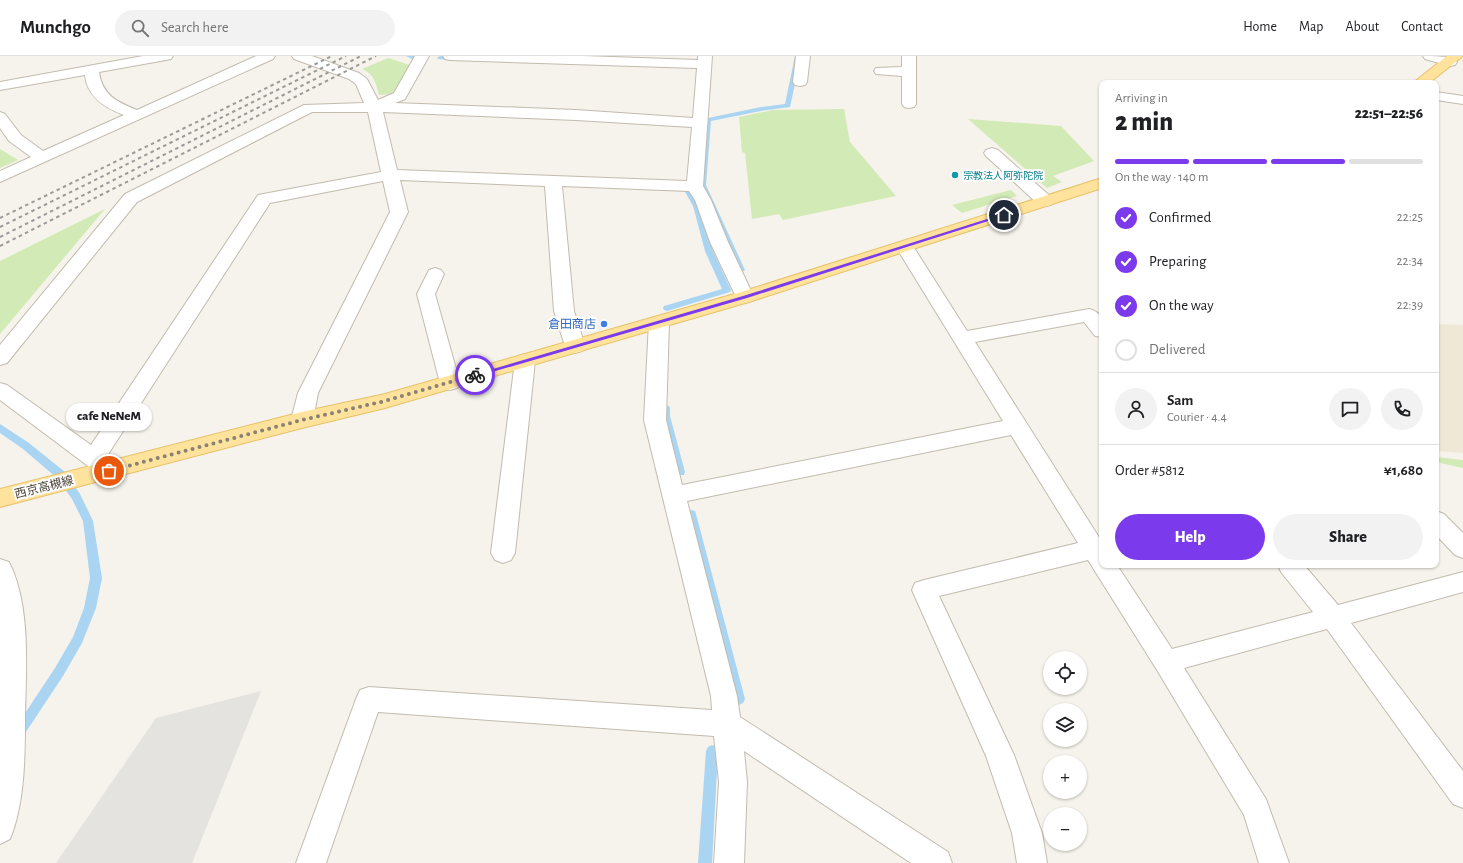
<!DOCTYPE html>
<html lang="en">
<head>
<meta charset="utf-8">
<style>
  :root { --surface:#fff; --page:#f2f2f2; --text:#202124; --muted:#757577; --line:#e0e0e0; --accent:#7c3aed }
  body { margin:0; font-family:"Alegreya Sans","Noto Sans JP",sans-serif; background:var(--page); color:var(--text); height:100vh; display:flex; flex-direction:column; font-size:15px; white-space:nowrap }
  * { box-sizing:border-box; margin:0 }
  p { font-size:13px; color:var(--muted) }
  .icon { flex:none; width:22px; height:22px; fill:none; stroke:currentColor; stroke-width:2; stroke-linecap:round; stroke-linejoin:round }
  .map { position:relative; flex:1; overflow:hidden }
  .sheet { position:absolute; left:1099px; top:24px; width:340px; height:488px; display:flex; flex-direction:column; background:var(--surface); border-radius:8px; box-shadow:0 1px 3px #0004 }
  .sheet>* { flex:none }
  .fabs { position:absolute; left:1043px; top:595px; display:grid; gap:8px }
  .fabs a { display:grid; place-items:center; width:44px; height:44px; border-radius:50%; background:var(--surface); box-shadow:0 1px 3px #0004; font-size:20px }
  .pin { position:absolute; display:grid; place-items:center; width:34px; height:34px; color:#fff; margin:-17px; border:2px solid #fff; border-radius:50%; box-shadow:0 1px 4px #0007 }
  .courier { position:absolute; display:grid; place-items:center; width:40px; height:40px; margin:-20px; border:3px solid #7c3aed; border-radius:50%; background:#fff; color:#222; box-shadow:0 1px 5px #0007 }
  .bubble { position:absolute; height:28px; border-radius:14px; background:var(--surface); box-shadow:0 1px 3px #0004; font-size:13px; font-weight:800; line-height:28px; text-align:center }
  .summary em { font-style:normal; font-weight:800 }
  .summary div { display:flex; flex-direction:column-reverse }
  .summary { display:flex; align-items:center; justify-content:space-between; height:68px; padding:0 16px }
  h1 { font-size:26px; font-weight:800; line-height:30px }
  .bar { display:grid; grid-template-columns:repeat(4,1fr); gap:6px 4px; align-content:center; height:48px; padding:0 16px }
  .bar i { height:5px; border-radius:3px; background:var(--line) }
  .bar .on { background:var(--accent) }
  .bar p { grid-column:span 4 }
  .line { display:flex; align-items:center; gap:10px; padding:0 16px; border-top:1px solid var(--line) }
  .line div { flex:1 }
  .round { display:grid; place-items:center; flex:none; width:42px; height:42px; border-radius:21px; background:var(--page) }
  ol { padding:0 16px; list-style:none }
  li { display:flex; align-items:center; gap:12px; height:44px }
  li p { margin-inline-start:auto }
  li .icon { padding:4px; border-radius:50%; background:var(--accent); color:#fff; stroke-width:4 }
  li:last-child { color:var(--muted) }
  li i { width:22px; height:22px; border:2px solid var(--line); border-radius:50% }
  .action { display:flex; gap:8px; margin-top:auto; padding:8px 16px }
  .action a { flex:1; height:46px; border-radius:24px; background:var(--accent); color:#fff; font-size:16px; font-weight:800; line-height:46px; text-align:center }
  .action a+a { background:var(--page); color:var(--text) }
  header { display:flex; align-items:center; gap:24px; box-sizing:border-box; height:56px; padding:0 20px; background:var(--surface); border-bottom:1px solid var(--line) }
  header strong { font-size:19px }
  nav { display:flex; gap:22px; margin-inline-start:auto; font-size:14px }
  .search { width:280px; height:36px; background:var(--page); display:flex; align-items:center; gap:10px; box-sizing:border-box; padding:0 14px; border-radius:22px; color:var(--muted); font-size:15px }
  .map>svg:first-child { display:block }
  .education { fill:#efe8d6 }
  .green { fill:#d2eab5 }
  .parking { fill:#e5e3e0 }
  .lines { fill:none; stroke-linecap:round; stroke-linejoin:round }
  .stream { fill:#a9d4f2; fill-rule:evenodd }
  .minor-casing { stroke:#c2bbae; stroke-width:2 }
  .major-casing { stroke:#e6c16a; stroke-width:2 }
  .minor { fill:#fff; fill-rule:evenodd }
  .major { fill:#ffe39c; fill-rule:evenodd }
  .rail { stroke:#9a9a9a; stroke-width:2; stroke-dasharray:3.5 3.5; stroke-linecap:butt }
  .route { fill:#7c3aed }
  .done { stroke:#878178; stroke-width:4; stroke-dasharray:0 7.2 }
  .culture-dot { fill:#0f9aa8; stroke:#fff; stroke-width:1.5 }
  .shop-dot { fill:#3f7fe0; stroke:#fff; stroke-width:1.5 }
  .labels { text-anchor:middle; stroke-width:4; stroke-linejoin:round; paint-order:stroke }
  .far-culture-label { font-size:10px; fill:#0d838f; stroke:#fff; text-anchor:start }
  .shop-label { font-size:12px; fill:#366cbe; stroke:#fff; text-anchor:end }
  .street-label { font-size:12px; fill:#4b4439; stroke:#fff }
</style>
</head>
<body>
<header>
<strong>Munchgo</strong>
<div class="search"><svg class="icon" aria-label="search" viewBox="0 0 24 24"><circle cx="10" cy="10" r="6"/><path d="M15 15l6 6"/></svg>Search here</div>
<nav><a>Home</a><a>Map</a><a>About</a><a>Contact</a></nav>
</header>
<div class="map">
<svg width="1463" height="807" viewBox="0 0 1463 807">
  <rect width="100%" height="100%" fill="#f6f3ec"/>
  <!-- education -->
  <path class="education" d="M 1436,268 L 1463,269 L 1463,397 L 1436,395 Z"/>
  <!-- green -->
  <path class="green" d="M 388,2 L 410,9 L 396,35 L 393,38 L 379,39 C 376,27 374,18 362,13 Z
    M 844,53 L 850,86 L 896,140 L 783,164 L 779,158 L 752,163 L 745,97 L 742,96 L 739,61 L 773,54 Z
    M 968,63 L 1061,70 L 1094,105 L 1053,120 L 1062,126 L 1047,132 Z
    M 0,93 L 18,104 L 0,112 Z
    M 1011,134 L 1017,140 L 962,157 L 952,149 Z
    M 105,153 L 0,278 L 0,205 Z
    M 1436,401 L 1463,404 L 1463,412 L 1436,406 Z"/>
  <!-- parking -->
  <path class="parking" d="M 261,635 L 192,807 L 56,807 L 156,662 Z"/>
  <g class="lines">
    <!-- stream -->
    <path class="stream" d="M 406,0 L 415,0 L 417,2 L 414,4 Z
      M 440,0 L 458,1 L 461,3 L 458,5 L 438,3 L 437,2 Z
      M 795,0 L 801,0 L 790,51 L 761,55 L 711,65 L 706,129 L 745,214 L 741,217 L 738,216 L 698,129 L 705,64 L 708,62 L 761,51 L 785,48 Z
      M 685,132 L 691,132 L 701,150 L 713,195 L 731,234 L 730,236 L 667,255 L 664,254 L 663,252 L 664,250 L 722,233 L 705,195 L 693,150 L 684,134 Z
      M 665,348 L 670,351 L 670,360 L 685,416 L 684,419 L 676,419 L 675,416 L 660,360 L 660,351 Z
      M 0,368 L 29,387 L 65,416 L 80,438 L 93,465 L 102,522 L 96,552 L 82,587 L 63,620 L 22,682 L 18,684 L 14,682 L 12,678 L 14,674 L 55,612 L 73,581 L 84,552 L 90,522 L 83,465 L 72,443 L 57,422 L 23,393 L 0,377 Z
      M 691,454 L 695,455 L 696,458 L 745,643 L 743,647 L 739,649 L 735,647 L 733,643 L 686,458 L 687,455 Z
      M 712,689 L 716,691 L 718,695 L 712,807 L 698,807 L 706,695 L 708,691 Z"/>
    <defs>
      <path id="minor" d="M 143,0 L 173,0 L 171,3 L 166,4 L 99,16 C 102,39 117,46 137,54 L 256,0 L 275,0 L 273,3 L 0,126 L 0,115 L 31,101 L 9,85 L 0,72 L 0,56 L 5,58 L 21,79 L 43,95 L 124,59 C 105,52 87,41 85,19 L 0,34 L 0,26 Z
        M 292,0 L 312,0 L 359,17 L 367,23 L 378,44 L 394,37 L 415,0 L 429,0 L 405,43 L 395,47 L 576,54 L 693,62 L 697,12 L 450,4 L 445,3 L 443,0 L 583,0 L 698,4 L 698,0 L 712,0 L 703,130 L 711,144 L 728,186 L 754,241 L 752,245 L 745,247 L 738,245 L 736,241 L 710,186 L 695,144 L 689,135 L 562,130 L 574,255 L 585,290 L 582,295 L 575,297 L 568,295 L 565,290 L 554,255 L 545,130 L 400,124 L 408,156 L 318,337 L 313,364 L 309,369 L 302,372 L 295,369 L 291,364 L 298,337 L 390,156 L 383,125 L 270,147 L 107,400 L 112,404 L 115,410 L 112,416 L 104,418 L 96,416 L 0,344 L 0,327 L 7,329 L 91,389 L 258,139 L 381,116 L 368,56 L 312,56 L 137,146 L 7,307 L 0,309 L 0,289 L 125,138 L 304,49 L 364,47 L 356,28 L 349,23 L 294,3 ZM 383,56 L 576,64 L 692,71 L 687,125 L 397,114 Z
        M 796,0 L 810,0 L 807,26 L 805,29 L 800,30 L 795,29 L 793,26 Z
        M 902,0 L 916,0 L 916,48 L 914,51 L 909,52 L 904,51 L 902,48 L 902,20 L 876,18 L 874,15 L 876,12 L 902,11 Z
        M 1423,0 C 1433,0 1451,0 1457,6 L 1455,9 L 1450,10 L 1425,3 Z
        M 1436,36 L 1463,40 L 1463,48 L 1436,44 Z
        M 992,92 L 998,94 L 1051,141 L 1053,145 L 1051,149 L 1045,150 L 1039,149 L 986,100 L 984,97 L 986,94 Z
        M 905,186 L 911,187 L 967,275 L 1089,253 C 1105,257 1102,268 1102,281 L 1095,280 L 1084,266 L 975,286 L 1102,486 L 1102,509 L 1117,509 L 1172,593 L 1313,556 L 1281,516 L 1278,509 L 1304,509 L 1338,549 L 1463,516 L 1463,536 L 1351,567 L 1463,715 L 1463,752 L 1453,748 L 1327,573 L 1184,612 L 1266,743 L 1289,807 L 1259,807 L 1244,759 L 1157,614 L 1088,504 L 939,540 L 1014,699 L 1042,777 L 1047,807 L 1017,807 L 1012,777 L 986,700 L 912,534 L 915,527 L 924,524 L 1078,487 L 1011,379 L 687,445 L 737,640 L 740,661 L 948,796 L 952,807 L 911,807 L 744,695 L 747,726 L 744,807 L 714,807 L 719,726 L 714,680 L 378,656 L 326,807 L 296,807 L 356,643 L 360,634 L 369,631 L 712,654 L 711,640 L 644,364 L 649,266 L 652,262 L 659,260 L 666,262 L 669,266 L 666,364 L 682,429 L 1003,365 L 896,191 L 899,187 Z
        M 435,212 L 441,214 L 444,218 L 435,238 L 460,327 L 457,332 L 450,334 L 443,332 L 440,327 L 417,238 L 429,214 Z
        M 525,298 L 532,300 L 535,305 L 515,497 L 511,504 L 503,507 L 495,504 L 491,497 L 515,305 L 518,300 Z
        M 1436,455 L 1444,458 L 1463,477 L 1463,502 L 1455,499 L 1436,479 Z
        M 0,503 L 9,506 C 31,550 26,611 25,660 C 25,698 25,747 10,783 L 0,788 Z"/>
      <path id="major" d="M 1447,0 L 1463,0 L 1429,27 L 1413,27 Z
        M 1102,122 L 1102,132 L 752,245 L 385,352 L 302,372 L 0,451 L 0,433 L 302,356 L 385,338 L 738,237 Z"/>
    </defs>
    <!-- minor casing -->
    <use href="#minor" class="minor-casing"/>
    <!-- major casing -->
    <use href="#major" class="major-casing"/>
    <!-- minor -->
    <use href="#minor" class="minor"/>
    <!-- major -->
    <use href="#major" class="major"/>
    <!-- rail -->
    <path class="rail" d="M 0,162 L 332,0
      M 0,171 L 346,0
      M 0,181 L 361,0
      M 0,190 L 376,0"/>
  </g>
  <!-- route -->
  <path class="route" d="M 1003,158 L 1007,159 L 747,242 L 475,321 L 472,319 L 743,240 Z"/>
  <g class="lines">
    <!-- done -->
    <path class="done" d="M 109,415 L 302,364 L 385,345 L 475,319"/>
  </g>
  <!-- markers -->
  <circle class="culture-dot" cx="955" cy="119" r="4"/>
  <circle class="shop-dot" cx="604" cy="268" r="4"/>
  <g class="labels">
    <!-- far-culture labels -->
    <g class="far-culture-label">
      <text x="963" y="123">宗教法人阿弥陀院</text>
    </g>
    <!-- shop labels -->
    <g class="shop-label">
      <text x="596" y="272">倉田商店</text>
    </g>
    <!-- street labels -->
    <g class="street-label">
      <text transform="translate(44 431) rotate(-14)" y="4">西京高槻線</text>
    </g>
  </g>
</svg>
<div class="fabs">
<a><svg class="icon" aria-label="locate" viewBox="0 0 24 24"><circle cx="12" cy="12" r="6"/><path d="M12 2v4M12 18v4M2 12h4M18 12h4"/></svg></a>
<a><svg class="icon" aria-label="layers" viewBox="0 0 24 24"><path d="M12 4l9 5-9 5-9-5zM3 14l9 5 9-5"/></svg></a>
<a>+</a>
<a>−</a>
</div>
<div class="pin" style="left:109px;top:415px;background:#ea580c"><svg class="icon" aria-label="bag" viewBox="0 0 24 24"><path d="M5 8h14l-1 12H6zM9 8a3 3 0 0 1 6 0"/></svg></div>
<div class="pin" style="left:1004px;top:159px;background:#1f2937"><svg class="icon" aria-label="home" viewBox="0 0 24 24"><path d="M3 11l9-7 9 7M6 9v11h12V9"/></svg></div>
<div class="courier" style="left:475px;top:319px"><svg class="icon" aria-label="bike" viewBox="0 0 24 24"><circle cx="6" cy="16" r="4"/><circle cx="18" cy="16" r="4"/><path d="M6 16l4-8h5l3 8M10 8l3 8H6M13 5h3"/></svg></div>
<div class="bubble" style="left:66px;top:347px;width:86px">cafe NeNeM</div>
<section class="sheet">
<div class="summary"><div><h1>2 min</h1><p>Arriving in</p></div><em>22:51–22:56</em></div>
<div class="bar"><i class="on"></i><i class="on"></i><i class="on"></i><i></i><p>On the way · 140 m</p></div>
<ol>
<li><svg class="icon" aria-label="check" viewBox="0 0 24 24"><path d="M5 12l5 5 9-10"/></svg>Confirmed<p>22:25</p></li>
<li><svg class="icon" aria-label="check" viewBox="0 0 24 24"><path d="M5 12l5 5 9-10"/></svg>Preparing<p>22:34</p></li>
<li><svg class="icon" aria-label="check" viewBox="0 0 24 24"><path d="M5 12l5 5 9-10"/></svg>On the way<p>22:39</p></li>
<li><i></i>Delivered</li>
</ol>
<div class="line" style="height:72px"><a class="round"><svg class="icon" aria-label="person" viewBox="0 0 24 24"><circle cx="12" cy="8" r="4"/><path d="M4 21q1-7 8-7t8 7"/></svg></a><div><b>Sam</b><p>Courier · 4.4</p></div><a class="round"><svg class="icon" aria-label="chat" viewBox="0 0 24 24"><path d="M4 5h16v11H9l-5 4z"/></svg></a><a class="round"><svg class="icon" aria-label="phone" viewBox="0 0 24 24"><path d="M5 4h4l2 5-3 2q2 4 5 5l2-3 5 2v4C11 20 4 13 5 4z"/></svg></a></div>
<div class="line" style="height:52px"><div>Order #5812</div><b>¥1,680</b></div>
<div class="action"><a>Help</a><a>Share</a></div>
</section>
</div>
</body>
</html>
